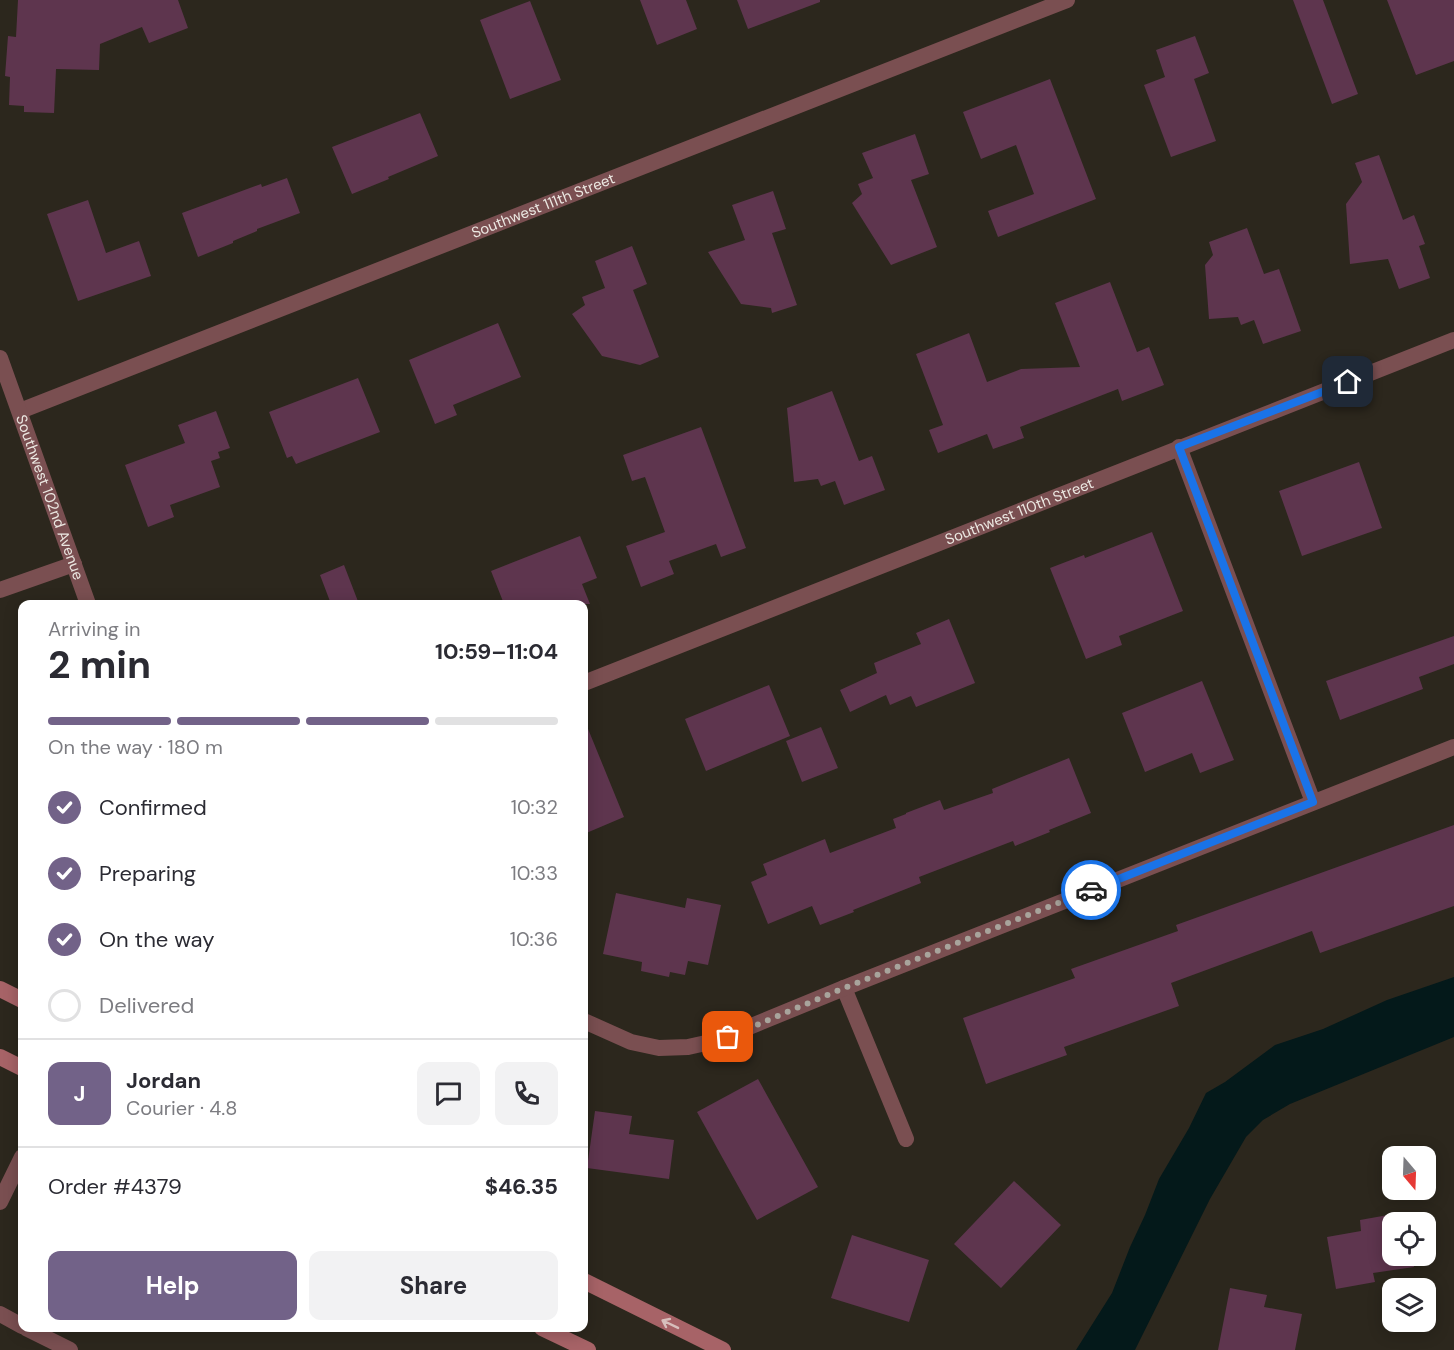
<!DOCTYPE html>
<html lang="en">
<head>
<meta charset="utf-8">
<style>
  :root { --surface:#fff; --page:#f2f2f3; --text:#2b2b33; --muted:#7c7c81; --line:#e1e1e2; --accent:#726288 }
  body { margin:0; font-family:"DM Sans",sans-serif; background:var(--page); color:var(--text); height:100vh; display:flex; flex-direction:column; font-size:22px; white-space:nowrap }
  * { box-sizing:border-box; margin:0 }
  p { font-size:20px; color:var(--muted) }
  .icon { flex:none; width:33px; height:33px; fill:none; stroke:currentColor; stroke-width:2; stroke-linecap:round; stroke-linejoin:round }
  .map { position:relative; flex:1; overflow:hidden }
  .details { position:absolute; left:18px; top:600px; width:570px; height:732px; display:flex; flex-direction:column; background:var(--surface); border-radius:12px; box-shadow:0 3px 15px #0003 }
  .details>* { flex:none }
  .needle { width:39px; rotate:161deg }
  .fabs { position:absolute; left:1382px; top:1146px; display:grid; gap:12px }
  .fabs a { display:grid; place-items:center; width:54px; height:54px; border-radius:12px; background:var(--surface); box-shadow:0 3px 15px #0003; font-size:30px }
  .pin { position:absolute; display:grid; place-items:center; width:51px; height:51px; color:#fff; margin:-26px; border-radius:12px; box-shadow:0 3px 9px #0006 }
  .courier { position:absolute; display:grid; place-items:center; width:60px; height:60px; margin:-30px; border:4px solid #1a73e8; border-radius:50%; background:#fff; color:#222; box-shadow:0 2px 8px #0007 }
  .summary em { font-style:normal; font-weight:700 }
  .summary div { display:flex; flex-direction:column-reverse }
  .summary { display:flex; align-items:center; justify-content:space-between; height:102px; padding:0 30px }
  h1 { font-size:39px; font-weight:700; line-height:45px }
  .bar { display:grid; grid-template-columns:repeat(4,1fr); gap:9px 6px; align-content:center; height:72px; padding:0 30px }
  .bar i { height:8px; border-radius:4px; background:var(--line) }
  .bar .active { background:var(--accent) }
  .bar p { grid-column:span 4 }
  .line { display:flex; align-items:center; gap:15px; padding:0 30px; border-top:2px solid var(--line) }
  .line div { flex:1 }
  .round { display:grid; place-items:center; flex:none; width:63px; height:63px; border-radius:12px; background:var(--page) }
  ol { padding:0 30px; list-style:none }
  li { display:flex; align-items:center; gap:18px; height:66px }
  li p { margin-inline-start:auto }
  li .icon { padding:6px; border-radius:50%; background:var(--accent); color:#fff; stroke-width:4 }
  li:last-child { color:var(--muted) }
  li i { width:33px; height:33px; border:3px solid var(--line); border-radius:50% }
  .action { display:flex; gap:12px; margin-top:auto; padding:12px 30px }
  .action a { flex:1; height:69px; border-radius:12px; background:var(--accent); color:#fff; font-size:24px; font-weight:700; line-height:69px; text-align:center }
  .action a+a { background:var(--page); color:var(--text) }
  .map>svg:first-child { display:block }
  .water { fill:#04191a }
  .building { fill:#5e354e }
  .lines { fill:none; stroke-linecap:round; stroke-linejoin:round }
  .minor { stroke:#7a4f51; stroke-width:16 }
  .tertiary { stroke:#7a4f51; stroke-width:16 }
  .secondary { stroke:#a76367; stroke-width:16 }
  .oneway { stroke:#d7bfbc }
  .done { stroke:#a8a49c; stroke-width:6; stroke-dasharray:0 10.8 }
  .route { stroke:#1a73e8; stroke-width:8 }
  .labels { text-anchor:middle; stroke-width:6; stroke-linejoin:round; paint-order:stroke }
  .street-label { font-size:15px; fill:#ebe7e1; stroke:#231d14 }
</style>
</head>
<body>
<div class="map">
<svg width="1454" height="1350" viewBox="0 0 1454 1350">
  <rect width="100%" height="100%" fill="#2c271d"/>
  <!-- water -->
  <path class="water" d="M 1454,977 L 1454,1037 L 1290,1104 L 1263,1120 L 1246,1137 L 1210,1199 L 1135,1350 L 1076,1350 L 1112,1293 L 1130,1247 L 1145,1215 L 1159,1179 L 1189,1128 L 1206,1093 L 1225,1082 L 1275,1045 L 1323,1029 L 1387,1000 Z"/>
  <!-- building -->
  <path class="building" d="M 18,0 L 178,0 L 188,28 L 149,43 L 142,27 L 100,44 L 99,70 L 56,69 L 54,113 L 24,112 L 24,106 L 9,105 L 10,77 L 5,76 L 8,36 L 16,37 Z
    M 640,0 L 686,0 L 697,29 L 657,45 Z
    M 737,0 L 820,0 L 820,2 L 748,29 Z
    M 1293,0 L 1323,0 L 1358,94 L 1332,104 Z
    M 1387,0 L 1454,0 L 1454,61 L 1416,75 Z
    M 530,1 L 561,80 L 510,99 L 480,20 Z
    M 1195,36 L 1209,73 L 1194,79 L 1216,141 L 1171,157 L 1144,85 L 1165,77 L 1156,50 Z
    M 1050,79 L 1096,199 L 998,237 L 988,211 L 1034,194 L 1016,145 L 981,159 L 963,112 Z
    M 420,113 L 438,156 L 388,177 L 389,179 L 352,194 L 332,147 Z
    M 915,134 L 929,174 L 911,180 L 937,247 L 891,265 L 852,203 L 862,194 L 858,184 L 873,178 L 862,153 Z
    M 1379,155 L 1403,220 L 1414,215 L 1425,244 L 1419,246 L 1430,278 L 1399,289 L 1388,259 L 1350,264 L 1346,204 L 1362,182 L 1355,163 Z
    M 287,178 L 300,213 L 257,229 L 257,231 L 233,241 L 233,243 L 198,257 L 182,213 L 261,184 L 262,187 Z
    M 773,191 L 786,229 L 772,233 L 797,305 L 772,313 L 771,308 L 741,304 L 708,252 L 745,240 L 732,205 Z
    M 88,200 L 106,253 L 139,241 L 151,276 L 78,301 L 47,214 Z
    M 1247,228 L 1264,274 L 1279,269 L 1301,331 L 1263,344 L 1254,320 L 1241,325 L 1238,317 L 1209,319 L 1205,265 L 1213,255 L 1209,242 Z
    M 632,246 L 647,284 L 633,290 L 659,357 L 640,365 L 602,356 L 572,314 L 585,305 L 582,297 L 605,288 L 595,261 Z
    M 1110,282 L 1137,352 L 1149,347 L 1164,385 L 1122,401 L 1118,389 L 1020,427 L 1024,438 L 993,449 L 987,434 L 938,453 L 929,430 L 943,425 L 916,354 L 969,333 L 987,382 L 1021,369 L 1080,367 L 1055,303 Z
    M 498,323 L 521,377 L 453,405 L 457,415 L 435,424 L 409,360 Z
    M 358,378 L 380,432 L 296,464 L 292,456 L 287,458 L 269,412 Z
    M 832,391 L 859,461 L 872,456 L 885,490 L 844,505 L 835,481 L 821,486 L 818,479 L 794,482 L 787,408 Z
    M 216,411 L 230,448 L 218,452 L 220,458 L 211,461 L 220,487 L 170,505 L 174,517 L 148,527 L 125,465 L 185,443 L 178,425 Z
    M 701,427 L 746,548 L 721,557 L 716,544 L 669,561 L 674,574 L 641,587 L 626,546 L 665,532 L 645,477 L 632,481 L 623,455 Z
    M 1359,462 L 1382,528 L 1302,556 L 1279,491 Z
    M 1152,532 L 1183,611 L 1119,636 L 1122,645 L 1086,659 L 1050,568 L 1084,555 L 1085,558 Z
    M 580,536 L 597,578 L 582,584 L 590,604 L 504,604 L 491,571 Z
    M 344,565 L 359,604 L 331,604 L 320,575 Z
    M 949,619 L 975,683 L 916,707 L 911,696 L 890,705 L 886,695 L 850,712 L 840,690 L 877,673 L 874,663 L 921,644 L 916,633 Z
    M 1454,636 L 1454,664 L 1419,677 L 1423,689 L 1340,720 L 1326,681 Z
    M 1202,681 L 1234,760 L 1200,773 L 1192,753 L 1145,772 L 1122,713 Z
    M 769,685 L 790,736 L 706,771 L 685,719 Z
    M 584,719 L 624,817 L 584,834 Z
    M 821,727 L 838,768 L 802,782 L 786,741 Z
    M 1069,758 L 1091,813 L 1049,830 L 1050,832 L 1015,846 L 1013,841 L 919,877 L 921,883 L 853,910 L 854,912 L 820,925 L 812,906 L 768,924 L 751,882 L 767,875 L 763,864 L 825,839 L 830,853 L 896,828 L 893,819 L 906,814 L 906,813 L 940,800 L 944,810 L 993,793 L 992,789 Z
    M 1454,825 L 1454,906 L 1320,953 L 1312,931 L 1171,983 L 1179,1006 L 1064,1047 L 1067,1055 L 986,1084 L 963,1018 L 1075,978 L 1071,969 L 1178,931 L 1176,925 Z
    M 616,893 L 685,908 L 687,898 L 721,905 L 708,965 L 688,961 L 685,975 L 670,972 L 669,977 L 641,971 L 642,962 L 603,954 Z
    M 758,1079 L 818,1187 L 757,1220 L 697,1112 Z
    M 595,1111 L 632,1116 L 629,1134 L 674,1140 L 669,1179 L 587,1168 Z
    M 1014,1181 L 1061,1225 L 1001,1288 L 954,1244 Z
    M 1405,1212 L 1407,1222 L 1392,1222 L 1392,1256 L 1412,1256 L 1414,1267 L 1373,1273 L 1375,1282 L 1336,1289 L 1327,1237 L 1361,1231 L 1360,1220 Z
    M 852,1235 L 929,1260 L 909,1322 L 831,1298 Z
    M 1230,1288 L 1267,1295 L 1264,1307 L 1302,1314 L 1295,1350 L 1218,1350 Z"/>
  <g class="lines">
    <!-- minor -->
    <g class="minor">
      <path id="s1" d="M 20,411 L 1067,0"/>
      <path d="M 1179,447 L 1313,802"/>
      <path d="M 0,590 L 74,564"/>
      <path id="s2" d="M 584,683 L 1454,340"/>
      <path d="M 844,988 L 906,1139"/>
      <path d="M 584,1021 L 631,1042 L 659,1048 L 688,1047 L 715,1041 L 844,988 L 1454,747"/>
      <path d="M 0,1202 L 22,1157"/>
      <path d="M 0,1314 L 22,1326"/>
      <path d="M 26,1328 L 70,1350"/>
    </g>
    <!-- tertiary -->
    <path class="tertiary" id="s3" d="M 0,358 L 88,604"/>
    <!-- secondary -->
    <path class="secondary" d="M 0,989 L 22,1000
      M 0,1057 L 22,1068
      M 584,1281 L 723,1350
      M 542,1328 L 588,1350"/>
  </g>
  <!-- one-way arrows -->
  <defs><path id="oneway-shaft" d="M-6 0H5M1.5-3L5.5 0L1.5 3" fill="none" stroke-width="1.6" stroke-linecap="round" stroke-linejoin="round" transform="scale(1.5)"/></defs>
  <use class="oneway" href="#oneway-shaft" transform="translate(670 1324) rotate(-154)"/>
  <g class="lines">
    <!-- done -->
    <path class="done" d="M 728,1037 L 844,988 L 1091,890"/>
    <!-- route -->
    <path class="route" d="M 1091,890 L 1313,802 L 1179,447 L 1348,382"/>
  </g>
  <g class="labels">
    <!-- street labels -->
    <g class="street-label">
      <text dy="5" stroke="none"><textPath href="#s1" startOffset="562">Southwest 111th Street</textPath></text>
      <text dy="5" stroke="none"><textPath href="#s3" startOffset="148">Southwest 102nd Avenue</textPath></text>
      <text dy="5" stroke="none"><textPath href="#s2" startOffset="468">Southwest 110th Street</textPath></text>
    </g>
  </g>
</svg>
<div class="fabs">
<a><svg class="needle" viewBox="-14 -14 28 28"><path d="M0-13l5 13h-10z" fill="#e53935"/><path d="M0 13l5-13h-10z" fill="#7c7c81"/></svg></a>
<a><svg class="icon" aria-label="locate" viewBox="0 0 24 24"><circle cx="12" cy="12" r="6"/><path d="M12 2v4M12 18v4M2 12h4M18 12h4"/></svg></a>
<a><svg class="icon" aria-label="layers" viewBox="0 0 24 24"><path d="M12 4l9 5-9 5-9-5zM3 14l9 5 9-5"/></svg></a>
</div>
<div class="pin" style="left:728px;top:1037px;background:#ea580c"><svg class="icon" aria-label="bag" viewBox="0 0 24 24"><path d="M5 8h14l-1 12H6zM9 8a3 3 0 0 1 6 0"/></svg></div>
<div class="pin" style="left:1348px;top:382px;background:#1f2937"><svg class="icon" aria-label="home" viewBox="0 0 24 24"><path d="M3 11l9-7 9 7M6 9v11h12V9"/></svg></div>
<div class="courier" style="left:1091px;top:890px"><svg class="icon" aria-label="car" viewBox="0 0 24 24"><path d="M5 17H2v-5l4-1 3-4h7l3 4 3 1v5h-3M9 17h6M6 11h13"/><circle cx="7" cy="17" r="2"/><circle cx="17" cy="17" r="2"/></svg></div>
<section class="details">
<div class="summary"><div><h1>2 min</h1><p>Arriving in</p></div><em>10:59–11:04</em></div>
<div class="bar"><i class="active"></i><i class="active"></i><i class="active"></i><i></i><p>On the way · 180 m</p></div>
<ol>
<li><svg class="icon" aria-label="check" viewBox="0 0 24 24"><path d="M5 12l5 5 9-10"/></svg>Confirmed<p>10:32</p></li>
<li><svg class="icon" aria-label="check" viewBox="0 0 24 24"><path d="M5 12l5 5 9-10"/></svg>Preparing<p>10:33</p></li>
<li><svg class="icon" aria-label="check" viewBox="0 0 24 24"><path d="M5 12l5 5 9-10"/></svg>On the way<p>10:36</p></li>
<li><i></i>Delivered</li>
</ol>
<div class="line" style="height:108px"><b class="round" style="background:var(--accent);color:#fff">J</b><div><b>Jordan</b><p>Courier · 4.8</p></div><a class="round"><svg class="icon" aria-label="chat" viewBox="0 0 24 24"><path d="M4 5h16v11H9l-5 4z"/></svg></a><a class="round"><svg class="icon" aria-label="phone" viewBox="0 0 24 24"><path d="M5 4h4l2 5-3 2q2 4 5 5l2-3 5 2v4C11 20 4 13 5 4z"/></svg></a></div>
<div class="line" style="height:78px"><div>Order #4379</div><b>$46.35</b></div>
<div class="action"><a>Help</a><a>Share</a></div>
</section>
</div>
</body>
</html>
